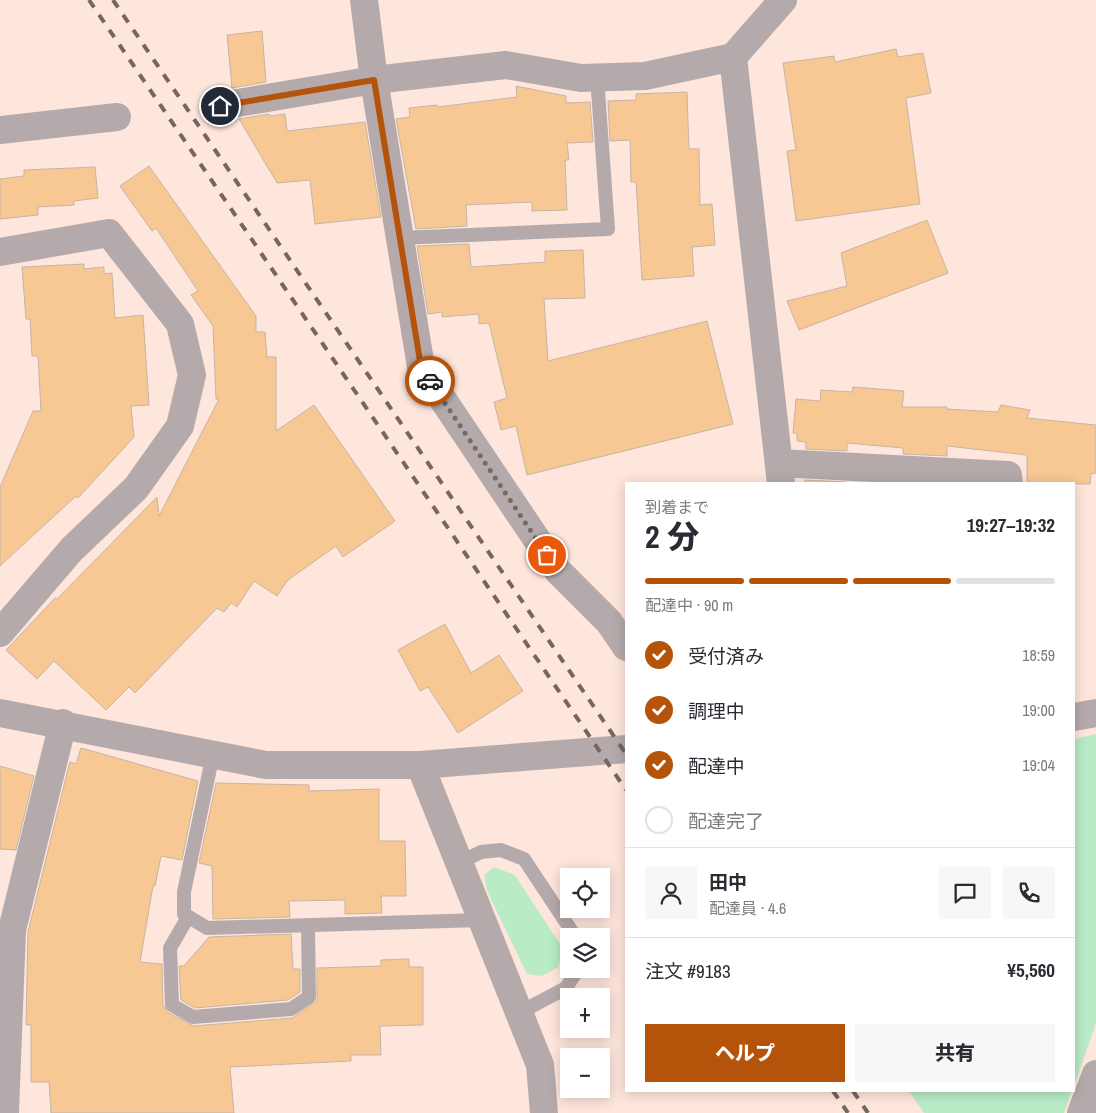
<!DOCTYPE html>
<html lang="ja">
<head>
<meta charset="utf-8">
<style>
  :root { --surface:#fff; --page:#f7f7f7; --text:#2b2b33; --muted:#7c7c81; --line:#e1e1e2; --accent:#b45309 }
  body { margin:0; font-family:"Archivo Narrow","Noto Sans JP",sans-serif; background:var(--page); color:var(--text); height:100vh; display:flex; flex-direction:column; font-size:19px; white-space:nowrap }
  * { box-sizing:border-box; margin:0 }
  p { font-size:16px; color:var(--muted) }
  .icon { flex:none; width:28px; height:28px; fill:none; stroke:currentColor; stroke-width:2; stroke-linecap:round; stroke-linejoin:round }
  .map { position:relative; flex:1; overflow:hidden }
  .details { position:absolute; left:625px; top:482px; width:450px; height:610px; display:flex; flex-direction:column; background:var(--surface); border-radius:0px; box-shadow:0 2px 12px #0003 }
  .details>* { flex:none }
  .tools { position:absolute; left:560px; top:868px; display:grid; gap:10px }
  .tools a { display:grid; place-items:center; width:50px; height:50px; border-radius:0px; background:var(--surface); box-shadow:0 2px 12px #0003; font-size:25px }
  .pin { position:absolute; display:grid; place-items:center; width:42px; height:42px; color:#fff; margin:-21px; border:2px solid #fff; border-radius:50%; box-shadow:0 1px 5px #0007 }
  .courier { position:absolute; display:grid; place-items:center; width:50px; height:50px; margin:-25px; border:4px solid #b45309; border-radius:50%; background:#fff; color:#222; box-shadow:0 1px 6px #0007 }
  .overview em { font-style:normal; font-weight:800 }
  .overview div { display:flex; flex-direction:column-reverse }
  .overview { display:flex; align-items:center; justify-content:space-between; height:85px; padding:0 20px }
  h1 { font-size:32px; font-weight:800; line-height:38px }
  .bar { display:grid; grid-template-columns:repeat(4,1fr); gap:8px 5px; align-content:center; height:60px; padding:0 20px }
  .bar i { height:6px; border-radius:4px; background:var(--line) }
  .bar .current { background:var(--accent) }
  .bar p { grid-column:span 4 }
  .line { display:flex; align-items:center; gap:12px; padding:0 20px; border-top:1px solid var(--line) }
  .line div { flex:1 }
  .round { display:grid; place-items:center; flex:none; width:52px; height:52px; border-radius:0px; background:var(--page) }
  ol { padding:0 20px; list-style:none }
  li { display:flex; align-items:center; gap:15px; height:55px }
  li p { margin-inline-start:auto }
  li .icon { padding:5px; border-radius:50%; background:var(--accent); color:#fff; stroke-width:4 }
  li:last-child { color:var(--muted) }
  li i { width:28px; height:28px; border:2px solid var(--line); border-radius:50% }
  .button { display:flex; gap:10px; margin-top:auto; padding:10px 20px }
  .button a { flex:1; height:58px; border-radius:0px; background:var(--accent); color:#fff; font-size:20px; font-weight:800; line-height:58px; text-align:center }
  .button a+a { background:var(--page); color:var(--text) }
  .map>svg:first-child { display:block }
  .green { fill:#b9ebc5 }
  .building { fill:#f7c794; stroke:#c5b5a4 }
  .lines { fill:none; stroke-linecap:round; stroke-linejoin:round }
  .service { stroke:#b5aaab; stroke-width:14 }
  .minor { stroke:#b5aaab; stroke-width:28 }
  .rail { stroke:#746660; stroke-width:4; stroke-dasharray:9 9; stroke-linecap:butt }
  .done { stroke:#786963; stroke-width:5; stroke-dasharray:0 9 }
  .route { stroke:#b45309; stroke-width:6 }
</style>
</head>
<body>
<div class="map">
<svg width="1096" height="1113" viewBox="0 0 1096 1113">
  <rect width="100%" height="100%" fill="#ffe6dc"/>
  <!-- green -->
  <path class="green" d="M 1096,734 L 1096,1023 L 1074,1086 L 1074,739 Z
    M 494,867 L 515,875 L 563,949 L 558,967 L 542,976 L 527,974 L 487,891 L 484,875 Z
    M 909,1091 L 1072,1091 L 1064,1113 L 924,1113 Z"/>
  <!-- building -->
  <path class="building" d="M 262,31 L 266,82 L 232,88 L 227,35 Z
    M 896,49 L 898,57 L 923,53 L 931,93 L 906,98 L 920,204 L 796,221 L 787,151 L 796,150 L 783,63 L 834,56 L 835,62 Z
    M 516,86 L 566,96 L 566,103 L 590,102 L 593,142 L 567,143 L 569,160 L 565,160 L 567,210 L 532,211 L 532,202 L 466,205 L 467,226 L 416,229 L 396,119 L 410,117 L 409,108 L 437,105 L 438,107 L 517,97 Z
    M 687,92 L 689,149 L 699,149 L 700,205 L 712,204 L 715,245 L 692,247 L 694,276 L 642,280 L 636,182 L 631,182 L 630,140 L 610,141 L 608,101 L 636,100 L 636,94 Z
    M 269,114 L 270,116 L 285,114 L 287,131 L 365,122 L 381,217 L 315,224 L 310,180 L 277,183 L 239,119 Z
    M 149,166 L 256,316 L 256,332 L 265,332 L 267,357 L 276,357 L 276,431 L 314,405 L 395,521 L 343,557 L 336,546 L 288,580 L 277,596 L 254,581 L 237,607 L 231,603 L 224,612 L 217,608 L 135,693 L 129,687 L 106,710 L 54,661 L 37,679 L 6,650 L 55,598 L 57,599 L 157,497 L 159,516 L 219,399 L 216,399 L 213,326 L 191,295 L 198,291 L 156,228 L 152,231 L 120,186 Z
    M 95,167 L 98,198 L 74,201 L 74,205 L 38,207 L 38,215 L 0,219 L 0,179 L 24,176 L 24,170 Z
    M 927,220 L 948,273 L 799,330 L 787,301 L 847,286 L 841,253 Z
    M 469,244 L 471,267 L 545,262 L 545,251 L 583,250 L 585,298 L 544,299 L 548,361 L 707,321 L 733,424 L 527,475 L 516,426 L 501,430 L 494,402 L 507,398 L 489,323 L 479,324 L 479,314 L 442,317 L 442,312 L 428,314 L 417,246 Z
    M 84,264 L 84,269 L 104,267 L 104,274 L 112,273 L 115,318 L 143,315 L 149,405 L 131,406 L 134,437 L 78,498 L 76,496 L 0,566 L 0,487 L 33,411 L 41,411 L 38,356 L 32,356 L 30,319 L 26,319 L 22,267 Z
    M 853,387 L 904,391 L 902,407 L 947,407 L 947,409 L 998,412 L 1001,405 L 1030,410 L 1027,418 L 1096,425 L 1096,473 L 1091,474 L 1090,484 L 1027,484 L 1027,455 L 947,446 L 947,456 L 903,454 L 903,448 L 847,443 L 847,451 L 806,449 L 806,442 L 797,441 L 797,433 L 793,433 L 796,399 L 820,401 L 821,390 L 852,392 Z
    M 805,480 L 846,482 L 846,484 L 805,484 Z
    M 445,624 L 471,673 L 499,655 L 523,691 L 458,733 L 428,687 L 420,691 L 398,650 Z
    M 81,748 L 198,781 L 182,860 L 161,856 L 155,886 L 153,886 L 140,962 L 162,964 L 163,1005 L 167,1012 L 194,1026 L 292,1018 L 317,1001 L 317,968 L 381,966 L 381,960 L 409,959 L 409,967 L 423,967 L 423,1025 L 380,1026 L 381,1055 L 351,1055 L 351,1061 L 230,1067 L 234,1113 L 51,1113 L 49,1082 L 31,1082 L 31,1025 L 26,1025 L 28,932 L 69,765 L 70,762 L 76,764 Z
    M 0,766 L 34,776 L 16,850 L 0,849 Z
    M 216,783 L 309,785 L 309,791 L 379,789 L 379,841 L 405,841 L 406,896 L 381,896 L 382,913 L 345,914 L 345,900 L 289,901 L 290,917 L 213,919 L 212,866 L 199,863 Z
    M 291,934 L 293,969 L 300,969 L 300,992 L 288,1000 L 195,1008 L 181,1000 L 179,966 L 184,966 L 209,937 Z"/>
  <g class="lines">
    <!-- service -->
    <path class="service" d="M 400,238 L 608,229 L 597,77
      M 213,754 L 184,892 L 184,914 L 207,928 L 482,920
      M 459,863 L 481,852 L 501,850 L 524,859 L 575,936
      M 188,917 L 170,948 L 172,1005 L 193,1017 L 291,1009 L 309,997 L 308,925
      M 519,1013 L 566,988 L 578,969"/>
    <!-- minor -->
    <path class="minor" d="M 364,0 L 374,80 L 421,367 L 558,571 L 609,622 L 626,647
      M 733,57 L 781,484
      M 220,106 L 374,80 L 506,65 L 581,78 L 645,76 L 733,57 L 783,0
      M 0,130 L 117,117
      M 0,252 L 109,233 L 180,324 L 192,375 L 180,426 L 136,488 L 72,549 L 0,633
      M 779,463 L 1008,475 L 1009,484
      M 0,713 L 266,765 L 420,765 L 626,749
      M 1074,717 L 1096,713
      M 420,765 L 540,1065 L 544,1113
      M 5,1113 L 12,930 L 63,723
      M 1081,1113 L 1096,1074"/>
    <!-- rail -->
    <path class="rail" d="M 89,0 L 626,790
      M 113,0 L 626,754
      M 833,1091 L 848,1113
      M 853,1091 L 868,1113"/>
  </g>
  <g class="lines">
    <!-- done -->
    <path class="done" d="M 430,381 L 547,555"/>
    <!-- route -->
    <path class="route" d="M 220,106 L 374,80 L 421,367 L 430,381"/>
  </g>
</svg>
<div class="tools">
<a><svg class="icon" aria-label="locate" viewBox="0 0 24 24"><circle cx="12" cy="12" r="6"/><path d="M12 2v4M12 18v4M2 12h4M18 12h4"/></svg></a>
<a><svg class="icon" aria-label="layers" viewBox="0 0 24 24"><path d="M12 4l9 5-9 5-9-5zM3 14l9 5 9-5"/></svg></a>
<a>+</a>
<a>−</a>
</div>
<div class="pin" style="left:547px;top:555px;background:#ea580c"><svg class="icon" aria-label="bag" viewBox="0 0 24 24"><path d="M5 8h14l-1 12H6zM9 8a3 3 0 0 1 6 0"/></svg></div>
<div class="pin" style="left:220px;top:106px;background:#1f2937"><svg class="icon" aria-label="home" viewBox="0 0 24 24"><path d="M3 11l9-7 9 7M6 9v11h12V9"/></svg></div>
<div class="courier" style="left:430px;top:381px"><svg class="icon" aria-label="car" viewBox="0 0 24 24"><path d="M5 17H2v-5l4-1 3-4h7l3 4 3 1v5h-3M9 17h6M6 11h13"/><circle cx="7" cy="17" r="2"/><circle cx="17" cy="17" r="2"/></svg></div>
<section class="details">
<div class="overview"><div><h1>2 分</h1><p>到着まで</p></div><em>19:27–19:32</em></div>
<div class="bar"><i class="current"></i><i class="current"></i><i class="current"></i><i></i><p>配達中 · 90 m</p></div>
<ol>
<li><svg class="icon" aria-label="check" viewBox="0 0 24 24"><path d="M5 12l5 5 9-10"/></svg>受付済み<p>18:59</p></li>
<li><svg class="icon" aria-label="check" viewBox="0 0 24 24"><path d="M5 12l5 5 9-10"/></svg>調理中<p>19:00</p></li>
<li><svg class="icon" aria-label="check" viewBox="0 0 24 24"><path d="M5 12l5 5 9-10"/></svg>配達中<p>19:04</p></li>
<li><i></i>配達完了</li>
</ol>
<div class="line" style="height:90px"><a class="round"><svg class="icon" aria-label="person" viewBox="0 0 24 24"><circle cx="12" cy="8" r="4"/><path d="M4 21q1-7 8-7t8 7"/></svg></a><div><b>田中</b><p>配達員 · 4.6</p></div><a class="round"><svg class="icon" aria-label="chat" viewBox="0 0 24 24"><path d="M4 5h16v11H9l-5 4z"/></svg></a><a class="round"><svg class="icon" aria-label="phone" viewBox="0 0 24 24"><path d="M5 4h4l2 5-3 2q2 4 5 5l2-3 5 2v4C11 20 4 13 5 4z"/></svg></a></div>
<div class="line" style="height:65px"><div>注文 #9183</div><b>¥5,560</b></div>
<div class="button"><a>ヘルプ</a><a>共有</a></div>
</section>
</div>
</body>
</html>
